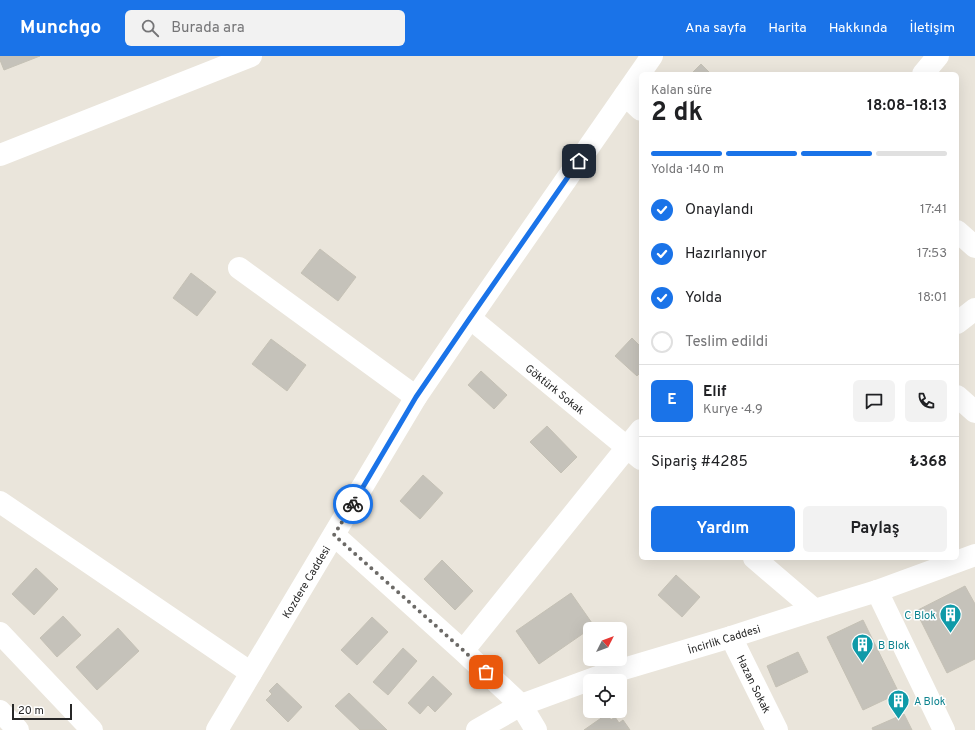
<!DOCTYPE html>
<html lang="tr">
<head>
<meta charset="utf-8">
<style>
  :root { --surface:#fff; --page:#f2f2f2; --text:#202124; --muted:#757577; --line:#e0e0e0; --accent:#1a73e8 }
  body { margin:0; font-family:Overpass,sans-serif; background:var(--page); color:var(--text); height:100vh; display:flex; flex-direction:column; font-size:15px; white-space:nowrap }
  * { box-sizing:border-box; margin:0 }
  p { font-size:13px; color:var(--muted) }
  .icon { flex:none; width:22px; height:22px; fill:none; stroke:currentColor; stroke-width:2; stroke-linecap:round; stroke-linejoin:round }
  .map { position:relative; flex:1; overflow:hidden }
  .panel { position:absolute; left:639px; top:16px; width:320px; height:488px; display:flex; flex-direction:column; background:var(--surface); border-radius:6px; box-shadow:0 4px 16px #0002 }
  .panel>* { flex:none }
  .needle { width:26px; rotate:48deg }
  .controls { position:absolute; left:583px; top:566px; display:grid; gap:8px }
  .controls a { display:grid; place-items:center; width:44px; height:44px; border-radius:6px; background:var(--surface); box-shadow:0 4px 16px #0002; font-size:20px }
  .scale { position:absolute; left:12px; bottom:10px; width:60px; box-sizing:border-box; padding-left:4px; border:2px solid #282828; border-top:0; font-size:11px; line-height:14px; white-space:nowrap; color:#282828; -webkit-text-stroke:3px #fff; paint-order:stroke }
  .pin { position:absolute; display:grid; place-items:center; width:34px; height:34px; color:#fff; margin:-17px; border-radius:8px; box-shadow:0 2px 6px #0006 }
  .courier { position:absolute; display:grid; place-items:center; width:40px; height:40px; margin:-20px; border:3px solid #1a73e8; border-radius:50%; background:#fff; color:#222; box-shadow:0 1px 5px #0007 }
  .head em { font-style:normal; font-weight:700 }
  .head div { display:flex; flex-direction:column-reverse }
  .head { display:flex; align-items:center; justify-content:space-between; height:68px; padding:0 12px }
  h1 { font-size:26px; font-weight:700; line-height:30px }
  .bar { display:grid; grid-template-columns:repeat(4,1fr); gap:6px 4px; align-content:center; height:48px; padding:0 12px }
  .bar i { height:5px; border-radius:3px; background:var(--line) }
  .bar .active { background:var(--accent) }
  .bar p { grid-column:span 4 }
  .line { display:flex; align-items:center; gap:10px; padding:0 12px; border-top:1px solid var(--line) }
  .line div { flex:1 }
  .round { display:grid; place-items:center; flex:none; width:42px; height:42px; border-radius:6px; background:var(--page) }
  ol { padding:0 12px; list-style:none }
  li { display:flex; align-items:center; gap:12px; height:44px }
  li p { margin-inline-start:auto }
  li .icon { padding:4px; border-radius:50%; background:var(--accent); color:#fff; stroke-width:4 }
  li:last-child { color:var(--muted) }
  li i { width:22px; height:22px; border:2px solid var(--line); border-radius:50% }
  .action { display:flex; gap:8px; margin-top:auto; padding:8px 12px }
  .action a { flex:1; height:46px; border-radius:6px; background:var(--accent); color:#fff; font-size:16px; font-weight:700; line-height:46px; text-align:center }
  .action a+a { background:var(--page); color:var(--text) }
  header { display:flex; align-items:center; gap:24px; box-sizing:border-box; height:56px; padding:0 20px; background:var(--accent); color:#fff }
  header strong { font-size:19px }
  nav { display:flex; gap:22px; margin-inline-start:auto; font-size:14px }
  .search { width:280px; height:36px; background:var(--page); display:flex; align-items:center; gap:10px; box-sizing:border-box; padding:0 14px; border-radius:6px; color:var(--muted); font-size:15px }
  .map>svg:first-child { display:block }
  .building { fill:#c5c2ba; stroke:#c5c1b5 }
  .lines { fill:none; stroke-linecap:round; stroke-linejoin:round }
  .street { stroke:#fff; stroke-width:22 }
  .secondary { stroke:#fff; stroke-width:22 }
  .done { stroke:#6c6a67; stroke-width:4; stroke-dasharray:0 7.2 }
  .route { stroke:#1a73e8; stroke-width:5 }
  .labels { text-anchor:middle; stroke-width:3; stroke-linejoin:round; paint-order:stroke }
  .street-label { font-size:11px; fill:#282828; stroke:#fff }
  .culture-label { font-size:11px; fill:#0d838f; stroke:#fff; text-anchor:start }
</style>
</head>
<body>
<header>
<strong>Munchgo</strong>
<div class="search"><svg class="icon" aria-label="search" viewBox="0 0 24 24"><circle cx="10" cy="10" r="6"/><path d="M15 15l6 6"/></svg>Burada ara</div>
<nav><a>Ana sayfa</a><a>Harita</a><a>Hakkında</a><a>İletişim</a></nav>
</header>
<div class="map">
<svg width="975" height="674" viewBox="0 0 975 674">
  <rect width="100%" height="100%" fill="#eae5db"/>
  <!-- building -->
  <path class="building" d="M 0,0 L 40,0 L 4,14 L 0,4 Z
    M 701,8 L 711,18 L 691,18 Z
    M 320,193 L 356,221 L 338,245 L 301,217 Z
    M 191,217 L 216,236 L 197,260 L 173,242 Z
    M 632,282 L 641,291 L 641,316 L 637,320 L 615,300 Z
    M 271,283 L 306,309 L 287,335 L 252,308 Z
    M 481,315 L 507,339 L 494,353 L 468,329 Z
    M 547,370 L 577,401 L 561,417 L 530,386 Z
    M 423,419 L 443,437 L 420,463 L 400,445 Z
    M 442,504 L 473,535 L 455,554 L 424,523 Z
    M 36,512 L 58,533 L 34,559 L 12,538 Z
    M 676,519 L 700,541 L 682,561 L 658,539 Z
    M 965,530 L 975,548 L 975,603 L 947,617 L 916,555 Z
    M 571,537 L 594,570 L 539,608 L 516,575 Z
    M 63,560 L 81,579 L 57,601 L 40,582 Z
    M 372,561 L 388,576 L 357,609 L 341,594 Z
    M 863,564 L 899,637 L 863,654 L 827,581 Z
    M 118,572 L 139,595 L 97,634 L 76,611 Z
    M 403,592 L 417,605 L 388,639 L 373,626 Z
    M 798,596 L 808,616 L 776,631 L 767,610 Z
    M 433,620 L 452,638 L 435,656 L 428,649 L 420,658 L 408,647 Z
    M 277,627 L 302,651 L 288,666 L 266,644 L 272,638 L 269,635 Z
    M 349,637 L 387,674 L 360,674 L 335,650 Z
    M 607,658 L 611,664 L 615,661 L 619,667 L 623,664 L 630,674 L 584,674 Z
    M 904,658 L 912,674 L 873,674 L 872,672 Z"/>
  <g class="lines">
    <!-- street -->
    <path class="street" d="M 923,18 L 938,0
      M 625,39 L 641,54
      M 0,99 L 251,0
      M 957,175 L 975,191
      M 239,212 L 416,341
      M 470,262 L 641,403
      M 957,267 L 975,253
      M 957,340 L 975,356
      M 0,446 L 251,617
      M 334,479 L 463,595 L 521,649 L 536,674
      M 754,502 L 815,554
      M 877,535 L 944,674
      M 731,581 L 777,674
      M 463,595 L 641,374"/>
    <!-- secondary -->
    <path class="secondary" d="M 0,577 L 92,674
      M 0,655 L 18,674
      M 217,674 L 416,341 L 470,262 L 652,0
      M 477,674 L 521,649 L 600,620 L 731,581 L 815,554 L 877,535 L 975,499"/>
  </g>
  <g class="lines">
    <!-- done -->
    <path class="done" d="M 353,448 L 334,479 L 464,595 L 486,616"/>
    <!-- route -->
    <path class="route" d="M 353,448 L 416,341 L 470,262 L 579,105"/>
  </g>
  <!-- icons -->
  <defs>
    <symbol id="building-pin" viewBox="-11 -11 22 30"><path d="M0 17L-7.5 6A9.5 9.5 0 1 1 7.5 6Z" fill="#0f9aa8" stroke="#fff"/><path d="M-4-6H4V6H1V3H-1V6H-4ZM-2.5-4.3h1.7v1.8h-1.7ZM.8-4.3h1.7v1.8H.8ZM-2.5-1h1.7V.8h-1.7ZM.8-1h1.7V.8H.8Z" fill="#fff"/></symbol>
  </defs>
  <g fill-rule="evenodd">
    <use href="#building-pin" x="938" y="546" width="25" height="34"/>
    <use href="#building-pin" x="850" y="576" width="25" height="34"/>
    <use href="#building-pin" x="886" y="632" width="25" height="34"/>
  </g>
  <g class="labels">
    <!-- street labels -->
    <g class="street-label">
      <text transform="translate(555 333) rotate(39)" y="4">Göktürk Sokak</text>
      <text transform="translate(306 526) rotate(-59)" y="4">Kozdere Caddesi</text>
      <text transform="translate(724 583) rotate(-17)" y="4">İncirlik Caddesi</text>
      <text transform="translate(754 628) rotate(64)" y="4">Hazan Sokak</text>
    </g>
    <!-- culture labels -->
    <g class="culture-label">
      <text x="936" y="563" text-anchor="end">C Blok</text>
      <text x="878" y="593">B Blok</text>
      <text x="914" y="649">A Blok</text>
    </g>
  </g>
</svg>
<div class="controls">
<a><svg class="needle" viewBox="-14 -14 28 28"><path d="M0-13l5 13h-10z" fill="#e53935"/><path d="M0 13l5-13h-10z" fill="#757577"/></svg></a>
<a><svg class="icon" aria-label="locate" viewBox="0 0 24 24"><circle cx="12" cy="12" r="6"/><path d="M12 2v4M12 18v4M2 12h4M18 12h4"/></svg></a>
</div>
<div class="scale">20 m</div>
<div class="pin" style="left:486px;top:616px;background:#ea580c"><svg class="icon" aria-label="bag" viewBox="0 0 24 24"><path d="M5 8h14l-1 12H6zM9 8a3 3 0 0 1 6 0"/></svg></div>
<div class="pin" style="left:579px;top:105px;background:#1f2937"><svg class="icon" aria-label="home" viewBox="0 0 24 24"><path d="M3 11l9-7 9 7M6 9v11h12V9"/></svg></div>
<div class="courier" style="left:353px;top:448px"><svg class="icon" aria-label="bike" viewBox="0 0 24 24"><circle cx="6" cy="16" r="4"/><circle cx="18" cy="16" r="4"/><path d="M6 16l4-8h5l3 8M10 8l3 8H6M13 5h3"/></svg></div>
<section class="panel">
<div class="head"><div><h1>2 dk</h1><p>Kalan süre</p></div><em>18:08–18:13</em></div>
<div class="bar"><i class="active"></i><i class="active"></i><i class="active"></i><i></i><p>Yolda · 140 m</p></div>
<ol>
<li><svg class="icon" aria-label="check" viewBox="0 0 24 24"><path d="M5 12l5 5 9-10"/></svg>Onaylandı<p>17:41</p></li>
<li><svg class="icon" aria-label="check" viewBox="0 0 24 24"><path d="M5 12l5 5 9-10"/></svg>Hazırlanıyor<p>17:53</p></li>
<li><svg class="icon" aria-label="check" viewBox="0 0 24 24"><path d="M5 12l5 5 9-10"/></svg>Yolda<p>18:01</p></li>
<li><i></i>Teslim edildi</li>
</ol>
<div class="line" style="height:72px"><b class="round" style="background:var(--accent);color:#fff">E</b><div><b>Elif</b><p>Kurye · 4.9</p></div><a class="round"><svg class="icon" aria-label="chat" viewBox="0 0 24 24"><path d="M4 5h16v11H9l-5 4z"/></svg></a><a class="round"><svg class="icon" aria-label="phone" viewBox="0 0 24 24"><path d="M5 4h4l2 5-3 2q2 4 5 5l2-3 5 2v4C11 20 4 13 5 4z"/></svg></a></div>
<div class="line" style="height:52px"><div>Sipariş #4285</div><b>₺368</b></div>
<div class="action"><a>Yardım</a><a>Paylaş</a></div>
</section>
</div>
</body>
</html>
